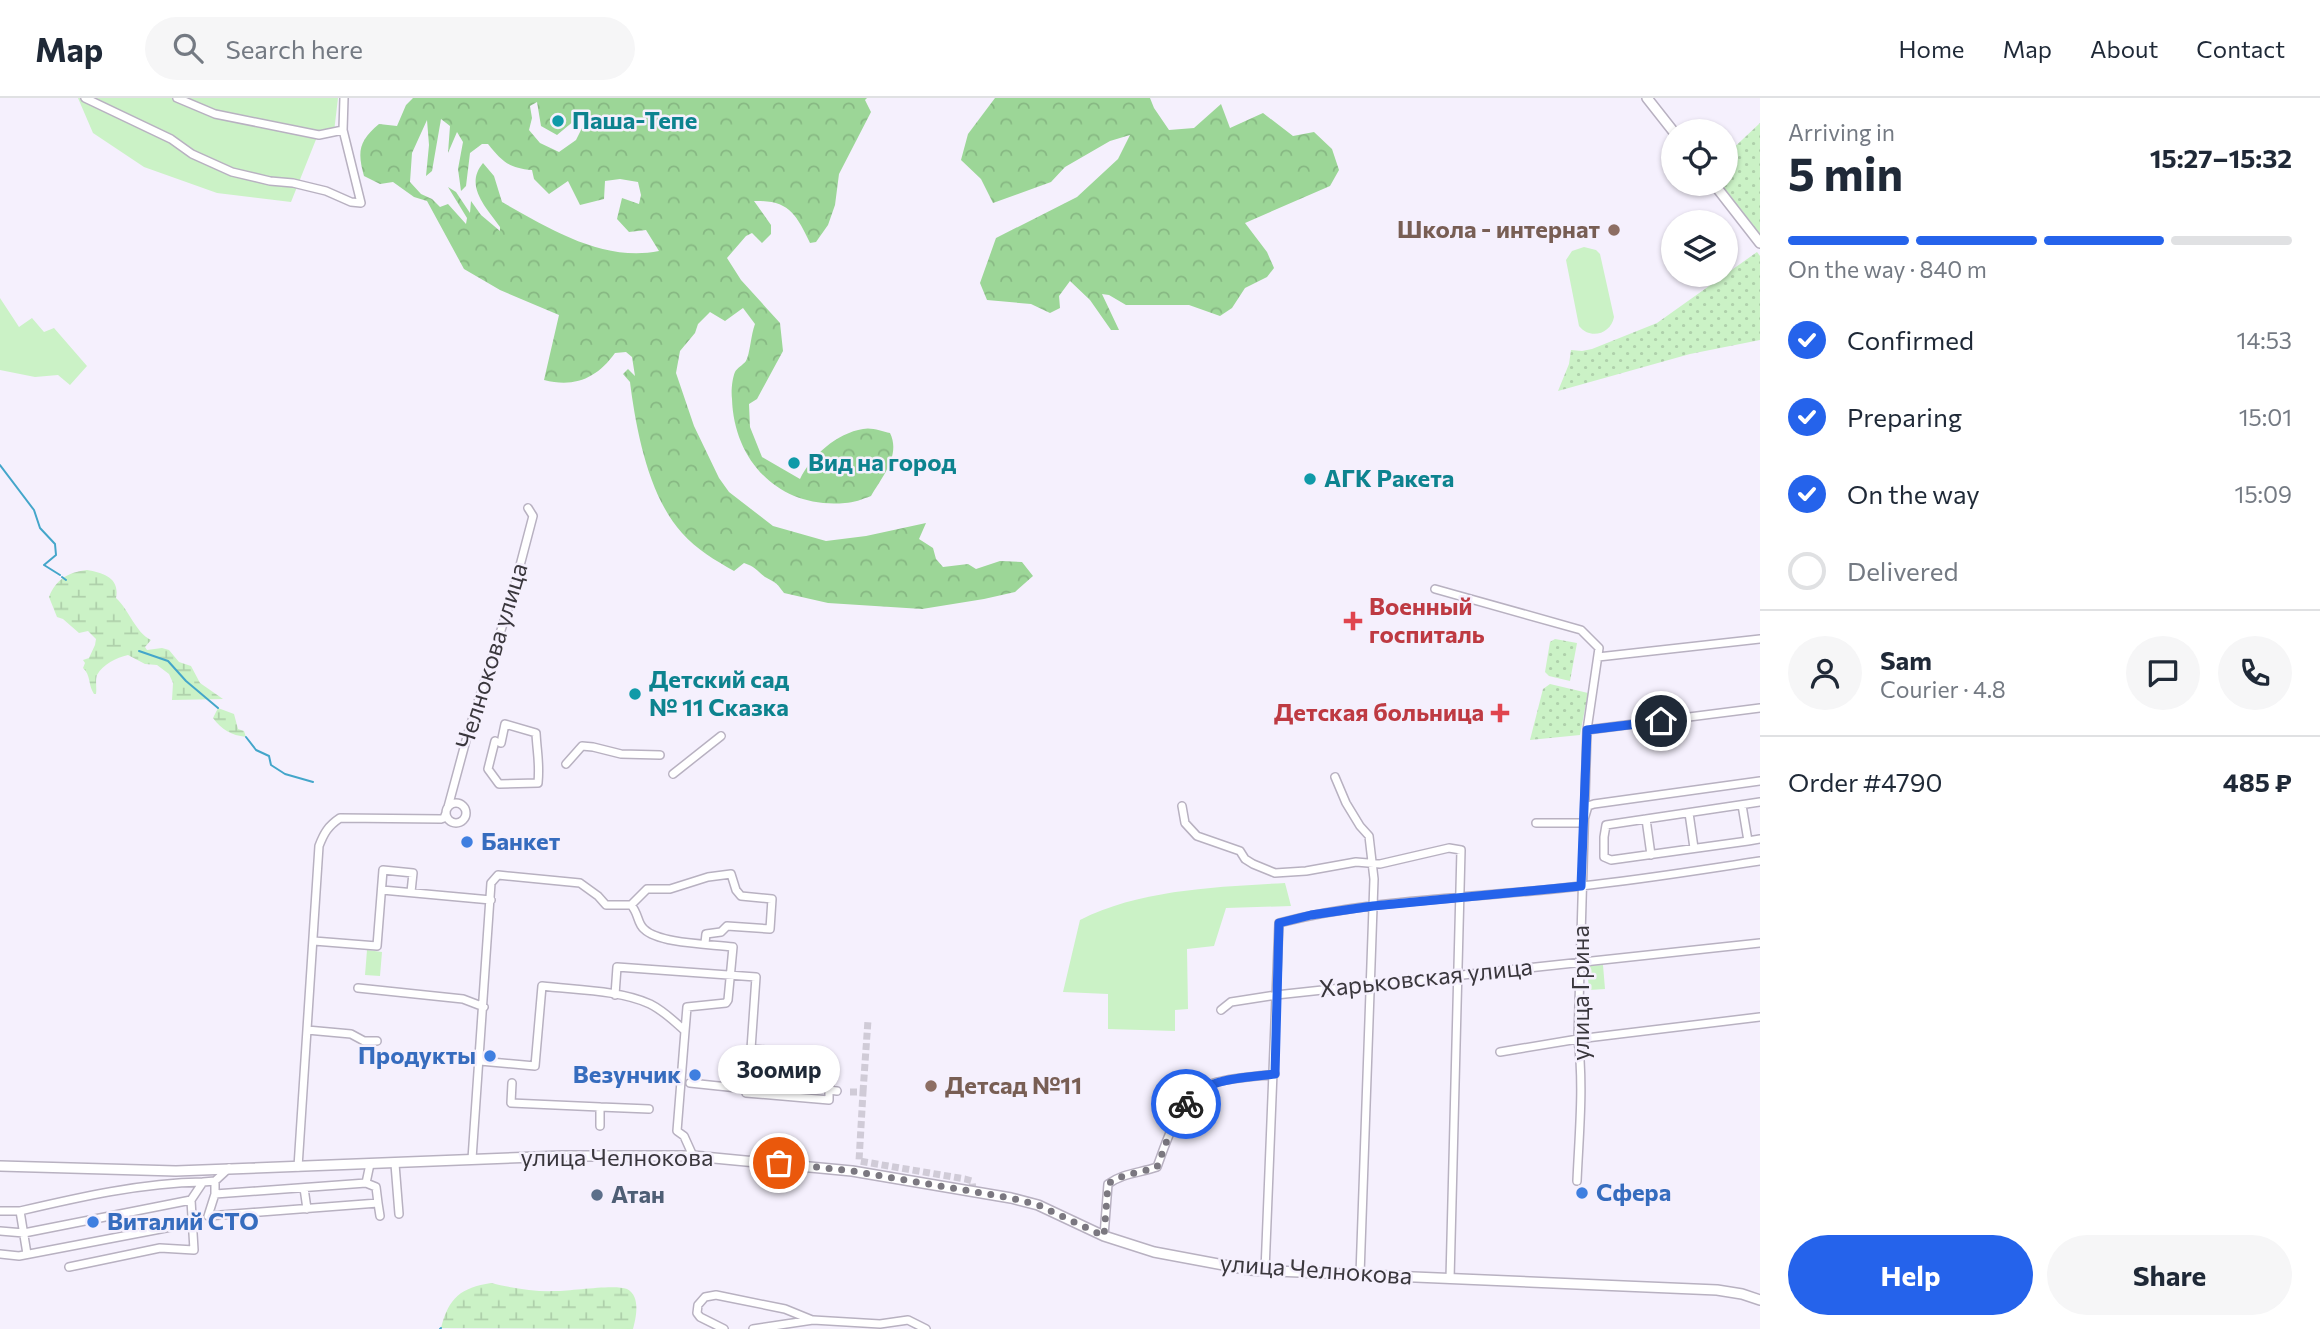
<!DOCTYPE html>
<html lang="en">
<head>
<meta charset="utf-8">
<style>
  :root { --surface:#fff; --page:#f6f6f7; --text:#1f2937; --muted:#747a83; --line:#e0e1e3; --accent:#2563eb }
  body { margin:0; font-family:Commissioner,sans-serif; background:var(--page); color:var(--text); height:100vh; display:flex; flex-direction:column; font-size:26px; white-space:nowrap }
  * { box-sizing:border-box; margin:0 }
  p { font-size:23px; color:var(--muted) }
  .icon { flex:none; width:38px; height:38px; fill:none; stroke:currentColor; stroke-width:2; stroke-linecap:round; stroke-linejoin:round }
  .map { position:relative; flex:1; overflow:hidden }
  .details { display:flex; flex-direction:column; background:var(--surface); width:560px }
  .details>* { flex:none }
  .tools { position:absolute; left:1661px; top:21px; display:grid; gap:14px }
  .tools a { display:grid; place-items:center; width:77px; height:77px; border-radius:50%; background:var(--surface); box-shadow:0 2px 5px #0004; font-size:35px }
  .pin { position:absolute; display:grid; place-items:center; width:60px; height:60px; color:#fff; margin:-30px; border:4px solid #fff; border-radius:50%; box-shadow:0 2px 7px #0007 }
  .courier { position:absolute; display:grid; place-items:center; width:70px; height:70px; margin:-35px; border:5px solid #2563eb; border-radius:50%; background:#fff; color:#222; box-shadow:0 2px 9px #0007 }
  .bubble { position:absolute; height:49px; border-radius:24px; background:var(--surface); box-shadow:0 2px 5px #0004; font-size:23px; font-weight:700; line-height:49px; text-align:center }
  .summary em { font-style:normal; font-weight:700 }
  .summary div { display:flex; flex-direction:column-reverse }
  .summary { display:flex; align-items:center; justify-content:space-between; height:119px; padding:0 28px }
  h1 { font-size:46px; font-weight:700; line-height:52px }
  .bar { display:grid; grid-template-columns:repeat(4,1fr); gap:10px 7px; align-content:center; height:84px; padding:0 28px }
  .bar i { height:9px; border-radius:5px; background:var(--line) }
  .bar .active { background:var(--accent) }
  .bar p { grid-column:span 4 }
  .line { display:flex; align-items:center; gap:18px; padding:0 28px; border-top:2px solid var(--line) }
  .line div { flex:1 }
  .round { display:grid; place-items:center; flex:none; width:74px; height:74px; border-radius:37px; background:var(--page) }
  ol { padding:0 28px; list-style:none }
  li { display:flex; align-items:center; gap:21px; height:77px }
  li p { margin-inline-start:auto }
  li .icon { padding:7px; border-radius:50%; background:var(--accent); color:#fff; stroke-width:4 }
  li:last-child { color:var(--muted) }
  li i { width:38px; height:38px; border:4px solid var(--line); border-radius:50% }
  .button { display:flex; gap:14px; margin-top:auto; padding:14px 28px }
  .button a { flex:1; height:80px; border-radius:42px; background:var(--accent); color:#fff; font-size:28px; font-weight:700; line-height:80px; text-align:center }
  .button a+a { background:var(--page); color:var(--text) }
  header { display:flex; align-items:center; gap:42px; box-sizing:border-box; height:98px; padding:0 35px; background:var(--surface); border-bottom:2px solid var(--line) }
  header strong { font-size:33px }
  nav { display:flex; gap:38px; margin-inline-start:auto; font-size:24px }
  .search { width:490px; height:63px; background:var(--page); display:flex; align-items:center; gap:18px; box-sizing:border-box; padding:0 24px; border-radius:38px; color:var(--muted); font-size:26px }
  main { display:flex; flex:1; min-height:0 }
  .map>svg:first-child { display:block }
  .green { fill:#cbf2c6 }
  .forest { fill:url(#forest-crowns); fill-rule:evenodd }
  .wetland { fill:url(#wetland-marsh) }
  .park { fill:url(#park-dots) }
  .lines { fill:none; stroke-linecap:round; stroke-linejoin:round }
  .stream { stroke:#44a6ca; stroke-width:2 }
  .minor-tunnel { stroke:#d0cbd7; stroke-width:7; stroke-dasharray:7 3.5; stroke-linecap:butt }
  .minor-casing { stroke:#b8b1c1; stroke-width:10 }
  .major-casing { stroke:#b8b1c1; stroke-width:12 }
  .minor { stroke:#fff; stroke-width:7 }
  .major { stroke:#fff; stroke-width:9 }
  .done { stroke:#7b7880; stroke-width:7; stroke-dasharray:0 12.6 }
  .route { stroke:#2563eb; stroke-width:9 }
  .culture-dot { fill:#0f9aa8; stroke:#f5f0fd; stroke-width:2.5 }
  .education-dot { fill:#8d6e63; stroke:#f5f0fd; stroke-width:2.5 }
  .health-dot { fill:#e0444e; stroke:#f5f0fd; stroke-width:2.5 }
  .shop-dot { fill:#3f7fe0; stroke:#f5f0fd; stroke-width:2.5 }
  .service-dot { fill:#5c6f8a; stroke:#f5f0fd; stroke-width:2.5 }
  .labels { text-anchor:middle; stroke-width:5; stroke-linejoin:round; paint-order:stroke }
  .culture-label { font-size:24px; font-weight:bold; fill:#0d838f; stroke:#f5f0fd; text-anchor:start }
  .education-label { font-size:24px; font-weight:bold; fill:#785e54; stroke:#f5f0fd; text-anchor:end }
  .health-label { font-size:24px; font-weight:bold; fill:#be3a42; stroke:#f5f0fd; text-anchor:start }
  .street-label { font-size:24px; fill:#3a373d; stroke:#f5f0fd }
  .shop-label { font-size:24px; font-weight:bold; fill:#366cbe; stroke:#f5f0fd; text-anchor:start }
  .service-label { font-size:24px; font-weight:bold; fill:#4e5e75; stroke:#f5f0fd; text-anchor:start }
</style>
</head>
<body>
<header>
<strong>Map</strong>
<div class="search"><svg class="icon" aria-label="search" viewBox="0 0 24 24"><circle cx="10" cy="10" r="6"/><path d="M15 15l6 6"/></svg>Search here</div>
<nav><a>Home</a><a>Map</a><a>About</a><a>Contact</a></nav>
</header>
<main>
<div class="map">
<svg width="1760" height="1231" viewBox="0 0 1760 1231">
  <defs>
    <pattern id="forest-crowns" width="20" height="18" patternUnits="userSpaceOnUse" patternTransform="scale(1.75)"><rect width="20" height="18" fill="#9cd697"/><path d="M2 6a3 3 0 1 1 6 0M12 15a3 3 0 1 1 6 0" fill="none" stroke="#87b883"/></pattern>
    <pattern id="wetland-marsh" width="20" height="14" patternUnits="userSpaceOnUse" patternTransform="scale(1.75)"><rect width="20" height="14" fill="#cbf2c6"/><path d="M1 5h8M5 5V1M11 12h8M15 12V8" fill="none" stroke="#afd0ab"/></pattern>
    <pattern id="park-dots" width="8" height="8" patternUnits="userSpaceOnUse" patternTransform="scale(1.75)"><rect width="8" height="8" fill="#cbf2c6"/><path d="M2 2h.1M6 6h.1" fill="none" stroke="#afd0ab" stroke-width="1.8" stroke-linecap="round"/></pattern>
  </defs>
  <rect width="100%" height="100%" fill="#f5f0fd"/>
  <!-- green -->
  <path class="green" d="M 78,0 L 338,0 L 334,34 L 319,34 L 291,104 L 217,95 L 144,69 L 93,35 Z
    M 1584,149 L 1596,152 L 1600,156 L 1614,219 C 1611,236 1590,242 1579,228 L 1566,162 L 1572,153 Z
    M 0,200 L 19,229 L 32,220 L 44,234 L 54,230 L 87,268 L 70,287 L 58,277 L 35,279 L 0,272 Z
    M 1285,785 L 1291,808 L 1226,810 L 1214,848 L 1187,851 L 1188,911 L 1175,912 L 1175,933 L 1108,931 L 1108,896 L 1063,894 L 1080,822 C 1141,791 1218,789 1285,785 Z
    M 367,852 L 382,854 L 380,878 L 365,877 Z
    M 1603,867 L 1605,891 L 1589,892 L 1587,868 Z"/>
  <!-- forest -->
  <path class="forest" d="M 413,0 L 867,0 L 865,2 L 871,14 L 839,76 L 835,107 L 828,127 L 816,144 L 810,145 C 796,116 789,102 754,103 L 771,127 L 771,136 L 762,145 L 752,135 L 746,138 L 727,160 L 741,182 L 780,225 L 783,253 L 757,301 L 749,306 L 750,329 L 762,359 L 800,381 C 811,358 837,335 863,331 C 871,329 882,333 890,335 C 901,357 882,379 871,398 C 863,401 853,405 845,405 C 780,411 734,364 732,301 C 731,294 732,281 735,274 C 737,270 743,267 746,263 C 750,256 751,236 755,226 L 743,210 L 725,223 L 710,214 L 698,226 L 695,235 L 680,253 L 676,275 L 694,328 L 719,380 L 729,394 L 773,428 L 826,443 L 866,438 L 926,425 L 919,441 L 933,450 L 936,461 L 943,469 L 968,466 L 976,471 L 1000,463 L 1022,464 L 1033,478 L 1015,494 L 984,501 L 922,511 L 828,505 L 784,495 C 776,484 776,485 765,479 C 756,472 756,469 744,465 L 734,473 C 715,462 697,452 682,435 C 649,399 636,332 630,284 L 623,276 L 628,271 L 635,278 L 632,259 L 626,254 L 615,255 C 597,280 575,290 544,282 L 559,217 L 500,192 L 464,171 L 427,103 L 414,99 L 393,84 L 380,86 L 364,78 C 357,53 359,43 379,26 L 397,28 L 406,7 ZM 537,4 L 541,28 L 557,37 L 575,22 L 575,14 L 586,22 L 576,42 L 559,54 L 540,45 L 529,32 L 532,20 L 530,8 ZM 441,21 L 450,28 L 448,55 L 457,34 L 463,44 L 458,71 L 461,93 L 466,88 L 470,55 L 482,46 L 488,46 C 502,63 508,70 532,72 L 534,81 L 549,96 L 568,83 L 580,107 L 604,101 L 605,83 L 620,81 L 638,84 L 641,97 L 639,106 L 622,100 L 617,121 L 629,134 L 646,132 L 659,153 C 603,164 550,131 502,104 L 494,78 L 483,65 C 464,88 486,109 500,129 L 500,133 L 481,117 L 471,103 L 470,115 L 456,94 L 448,89 L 467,120 L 466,126 L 448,106 L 440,109 L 432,101 L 421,96 L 410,84 L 412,55 L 427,22 L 429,47 L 426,78 L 432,73 Z
    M 995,0 L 1150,0 L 1154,10 L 1169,32 L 1194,30 L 1221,6 L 1230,30 L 1263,15 L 1293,38 L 1314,34 L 1332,51 L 1339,72 L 1330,88 L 1245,125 L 1267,154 L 1274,170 L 1267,179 L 1245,190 L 1232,210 L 1220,218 L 1189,207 L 1126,207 L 1109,197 L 1102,196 L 1119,232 L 1111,232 L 1090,202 L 1070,183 L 1059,198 L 1060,210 L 1050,215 L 1031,206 L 987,202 L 980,185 L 996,140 L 1077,99 L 1118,61 L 1130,37 L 1110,43 L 1065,69 L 1051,84 L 993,105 L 981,81 L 961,62 L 968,36 Z"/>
  <!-- wetland -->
  <path class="wetland" d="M 87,472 C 104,475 120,480 116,500 C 130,513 135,534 151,542 L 145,549 L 147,552 L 162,550 L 169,552 L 179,564 L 191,568 L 200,585 L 223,601 L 172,602 L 173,585 L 169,576 L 157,567 L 145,566 L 128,557 C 116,560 103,566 97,577 C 95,582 97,591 96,596 L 94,596 C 88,587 91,577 83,570 L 85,565 L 83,562 L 89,560 L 95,547 L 96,541 L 88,533 L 79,535 L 63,521 L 57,519 L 49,499 C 56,481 69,474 87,472 Z
    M 218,610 L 234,616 L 238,631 L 244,633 L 246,639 C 231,637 222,632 213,620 Z
    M 491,1185 C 512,1190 535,1194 556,1193 C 571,1193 615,1186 627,1191 C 641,1198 636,1220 633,1231 L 441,1230 C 449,1199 461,1190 491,1185 Z"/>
  <!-- park -->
  <path class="park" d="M 1760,25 L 1760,139 L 1719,86 L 1726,86 L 1726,57 Z
    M 1757,154 L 1760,158 L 1760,242 L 1690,256 L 1558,293 L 1569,266 L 1571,252 L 1582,253 L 1592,251 L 1657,225 Z
    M 1555,541 L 1577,545 L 1570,583 L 1549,578 L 1545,574 L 1550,544 Z
    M 1550,586 L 1588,595 L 1580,637 L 1530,642 L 1543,591 Z"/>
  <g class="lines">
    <!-- stream -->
    <path class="stream" d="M 0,367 L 34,412 L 40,430 L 55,446 L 56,457 L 44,467 L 60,477
      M 62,479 L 66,482
      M 139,553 L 168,563 L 186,583 L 218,610
      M 246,639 L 256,652 L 269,658 L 271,667 L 285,676 L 313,684
      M 440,1231 L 441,1230"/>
    <!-- minor-tunnel -->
    <path class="minor-tunnel" d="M 850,994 L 863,994 L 859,1063 L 965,1081 L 972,1083 L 973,1092
      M 863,994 L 868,922"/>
    <defs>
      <path id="minor" d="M 85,0 L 171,41 L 192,56 L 232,74 L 270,83 L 293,85 L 326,93 L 351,104 L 361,105 L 343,32 L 344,0
        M 177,0 L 215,16 L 319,37 L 343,32
        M 1435,491 L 1581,532 L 1599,550 L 1587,632 L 1578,941 C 1584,988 1579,1036 1577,1083
        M 1598,559 L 1760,541
        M 1587,632 L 1760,610
        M 495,643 L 488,671 L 499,686 L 538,685 C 540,665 537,655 536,635 L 505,626 L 501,645
        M 566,666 L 582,648 L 593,649 L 621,656 L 660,657
        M 673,676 L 721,638
        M 1335,679 L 1346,705 L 1360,728 L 1369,738 L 1374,781 L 1360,1177
        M446 715a10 10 0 1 1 20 0a10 10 0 1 1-20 0Z
        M 1742,707 L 1748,743 L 1611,762 L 1604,759 L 1604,739 L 1606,727 L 1760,704
        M 1182,708 L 1185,725 L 1197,738 L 1240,753 L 1245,761 L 1253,766 L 1275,775 L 1306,773 L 1356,764 L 1380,766 L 1449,750 L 1461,752 L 1450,1181
        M 448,709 L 468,635 L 512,498 L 533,418 L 528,410
        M 1689,715 L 1694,750
        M 1646,721 L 1651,757
        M 1536,725 L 1583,725 L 1588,708 L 1594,706 L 1760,683
        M 1748,743 L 1760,741
        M 382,792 L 491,802
        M 631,807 C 639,816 637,825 644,831 C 659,846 711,846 733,849 L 728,902 L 726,905 L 687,909 L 685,933
        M 314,843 L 377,848 L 383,772 L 413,775 L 411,794
        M 358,890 L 463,901 L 484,909
        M 615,897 L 617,869 L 756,879 L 751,951 L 820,956 L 818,975 L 831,976 L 829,992 L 837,993
        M 1221,912 L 1231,904 L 1276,897 L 1760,845
        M 307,932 L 351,936 L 364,943 L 377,943
        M 1500,954 L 1578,941 L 1760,919
        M 480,963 L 535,968 L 542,888 C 575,892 620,892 650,906 C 664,913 674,923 685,933 L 677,1033 L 684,1038 L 693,1058
        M 512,985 L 511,1005 L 600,1009 L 600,1028
        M 690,985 L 747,991 L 746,995 L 829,1002 L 829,992
        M 600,1009 L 649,1011
        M 472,1061 L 491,785 L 498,777 L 580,785 L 598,798 L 606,807 L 631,807 L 647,791 L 670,791 L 708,779 L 731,776 L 736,792 L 741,798 L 772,801 L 770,831 L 727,828 L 721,834 L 706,836 L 705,845
        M 395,1066 L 399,1116
        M 298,1069 L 319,748 C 324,735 328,728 340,720 L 441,721 L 444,720 L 446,715
        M 215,1083 L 215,1096 L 208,1118 L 378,1105 L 376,1089 L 366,1085 L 215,1096
        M 366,1085 L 370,1066
        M 304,1090 L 307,1111
        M 378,1105 L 380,1118
        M 0,1113 L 20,1113
        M 0,1133 L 24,1135 L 191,1102
        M 1104,1138 L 1108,1086 C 1123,1075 1140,1075 1157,1069 C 1169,1037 1179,998 1214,985 C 1232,979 1255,979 1275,976
        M 0,1156 L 19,1158 L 192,1125
        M 27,1156 L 20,1113 C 80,1099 141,1085 203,1084
        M 69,1169 L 160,1150 L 194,1152 L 191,1102 L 203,1084 L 215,1083 L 229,1070
        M 1265,1173 L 1279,825 C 1377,800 1481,800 1581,788 C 1640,782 1700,772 1760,763
        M 724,1231 L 700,1219 L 697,1215 L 698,1207 L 705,1199 L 716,1197 L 785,1211 L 812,1222
        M 753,1231 L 813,1222 L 880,1226 L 908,1222 L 926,1231"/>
      <path id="major" d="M 1647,0 L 1673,33
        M 1714,86 L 1760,145
        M 0,1068 L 176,1073 L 562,1058 L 693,1058 L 852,1073 L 1011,1100 L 1038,1107 L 1104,1138 L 1154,1154 L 1250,1172 L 1717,1192 L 1742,1196 L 1760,1202"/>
    </defs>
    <!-- minor casing -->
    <use href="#minor" class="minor-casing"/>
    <!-- major casing -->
    <use href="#major" class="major-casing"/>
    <!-- minor -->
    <use href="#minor" class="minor"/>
    <!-- major -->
    <use href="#major" class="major"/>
  </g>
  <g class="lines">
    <!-- done -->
    <path class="done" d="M 779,1065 L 852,1073 L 1011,1100 L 1038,1107 L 1104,1138 L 1108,1086 C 1123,1075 1140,1075 1157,1069 L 1174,1024 L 1186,1006"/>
    <!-- route -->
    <path class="route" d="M 1186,1006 C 1204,979 1245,980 1275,976 L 1279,825 L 1311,817 L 1373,808 L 1581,788 L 1587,632 L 1661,623"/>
  </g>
  <!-- markers -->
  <g class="culture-dot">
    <circle cx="558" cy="23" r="7"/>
    <circle cx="794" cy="365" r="7"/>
    <circle cx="1310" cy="381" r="7"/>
    <circle cx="635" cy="596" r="7"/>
  </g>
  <g class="education-dot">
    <circle cx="1614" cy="132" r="7"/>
    <circle cx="931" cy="988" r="7"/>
  </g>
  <g class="health-dot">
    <path d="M1349.5 512.5h7v7h7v7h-7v7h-7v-7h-7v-7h7z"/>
    <path d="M1496.5 604.5h7v7h7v7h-7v7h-7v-7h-7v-7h7z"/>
  </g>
  <g class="shop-dot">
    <circle cx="467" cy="744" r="7"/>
    <circle cx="490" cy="958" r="7"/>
    <circle cx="695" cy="977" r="7"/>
    <circle cx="1582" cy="1095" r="7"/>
    <circle cx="93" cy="1124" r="7"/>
  </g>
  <circle class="service-dot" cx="597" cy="1097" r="7"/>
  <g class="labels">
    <!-- culture labels -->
    <g class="culture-label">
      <text x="572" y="31">Паша-Тепе</text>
      <text x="808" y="373">Вид на город</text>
      <text x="1324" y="389">АГК Ракета</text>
      <text x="649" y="590">Детский сад<tspan x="649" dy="28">№ 11 Сказка</tspan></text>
    </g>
    <!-- education labels -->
    <g class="education-label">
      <text x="1600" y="140">Школа - интернат</text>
      <text x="945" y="996" text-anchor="start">Детсад №11</text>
    </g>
    <!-- health labels -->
    <g class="health-label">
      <text x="1369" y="517">Военный<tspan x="1369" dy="28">госпиталь</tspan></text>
      <text x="1484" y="623" text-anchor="end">Детская больница</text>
    </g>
    <!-- street labels -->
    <g class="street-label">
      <text transform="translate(492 558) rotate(-73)" y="8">Челнокова улица</text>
      <text transform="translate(1426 880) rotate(-6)" y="8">Харьковская улица</text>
      <text transform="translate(1581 895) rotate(-90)" y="8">улица Грина</text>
      <text x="617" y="1068">улица Челнокова</text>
      <text transform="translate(1316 1172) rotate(4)" y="8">улица Челнокова</text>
    </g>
    <!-- shop labels -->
    <g class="shop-label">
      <text x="481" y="752">Банкет</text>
      <text x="476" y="966" text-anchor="end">Продукты</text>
      <text x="681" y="985" text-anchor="end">Везунчик</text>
      <text x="1596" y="1103">Сфера</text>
      <text x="107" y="1132">Виталий СТО</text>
    </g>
    <!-- service labels -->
    <g class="service-label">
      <text x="611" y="1105">Атан</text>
    </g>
  </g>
</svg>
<div class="tools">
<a><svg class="icon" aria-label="locate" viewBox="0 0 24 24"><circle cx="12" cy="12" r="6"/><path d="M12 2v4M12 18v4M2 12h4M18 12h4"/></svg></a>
<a><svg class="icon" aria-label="layers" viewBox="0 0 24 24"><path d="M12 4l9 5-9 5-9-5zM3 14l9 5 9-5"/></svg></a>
</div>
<div class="pin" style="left:779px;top:1065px;background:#ea580c"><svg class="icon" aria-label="bag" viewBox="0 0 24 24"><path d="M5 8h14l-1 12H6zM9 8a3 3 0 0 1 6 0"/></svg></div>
<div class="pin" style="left:1661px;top:623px;background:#1f2937"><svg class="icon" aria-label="home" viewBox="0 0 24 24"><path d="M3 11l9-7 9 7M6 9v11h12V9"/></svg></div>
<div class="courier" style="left:1186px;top:1006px"><svg class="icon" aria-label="bike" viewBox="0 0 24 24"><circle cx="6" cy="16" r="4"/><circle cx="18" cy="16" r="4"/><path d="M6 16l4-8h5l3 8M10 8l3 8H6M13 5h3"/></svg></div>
<div class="bubble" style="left:718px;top:947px;width:122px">Зоомир</div>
</div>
<section class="details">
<div class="summary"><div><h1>5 min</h1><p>Arriving in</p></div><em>15:27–15:32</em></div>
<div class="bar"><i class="active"></i><i class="active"></i><i class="active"></i><i></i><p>On the way · 840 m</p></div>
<ol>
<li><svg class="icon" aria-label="check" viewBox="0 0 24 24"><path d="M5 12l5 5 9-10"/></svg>Confirmed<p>14:53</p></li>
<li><svg class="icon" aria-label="check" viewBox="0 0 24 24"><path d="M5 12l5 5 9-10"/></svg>Preparing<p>15:01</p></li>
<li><svg class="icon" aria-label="check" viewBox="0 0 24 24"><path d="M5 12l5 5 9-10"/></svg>On the way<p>15:09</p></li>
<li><i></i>Delivered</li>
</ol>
<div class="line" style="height:126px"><a class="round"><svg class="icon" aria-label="person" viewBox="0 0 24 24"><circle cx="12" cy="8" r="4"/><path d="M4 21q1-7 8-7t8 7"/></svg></a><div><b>Sam</b><p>Courier · 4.8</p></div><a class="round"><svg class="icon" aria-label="chat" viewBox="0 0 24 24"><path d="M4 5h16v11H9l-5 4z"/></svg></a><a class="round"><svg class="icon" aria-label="phone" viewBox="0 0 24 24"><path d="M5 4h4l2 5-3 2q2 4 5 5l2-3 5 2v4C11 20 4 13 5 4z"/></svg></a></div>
<div class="line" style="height:91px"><div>Order #4790</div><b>485 ₽</b></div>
<div class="button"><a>Help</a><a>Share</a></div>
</section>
</main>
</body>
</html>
